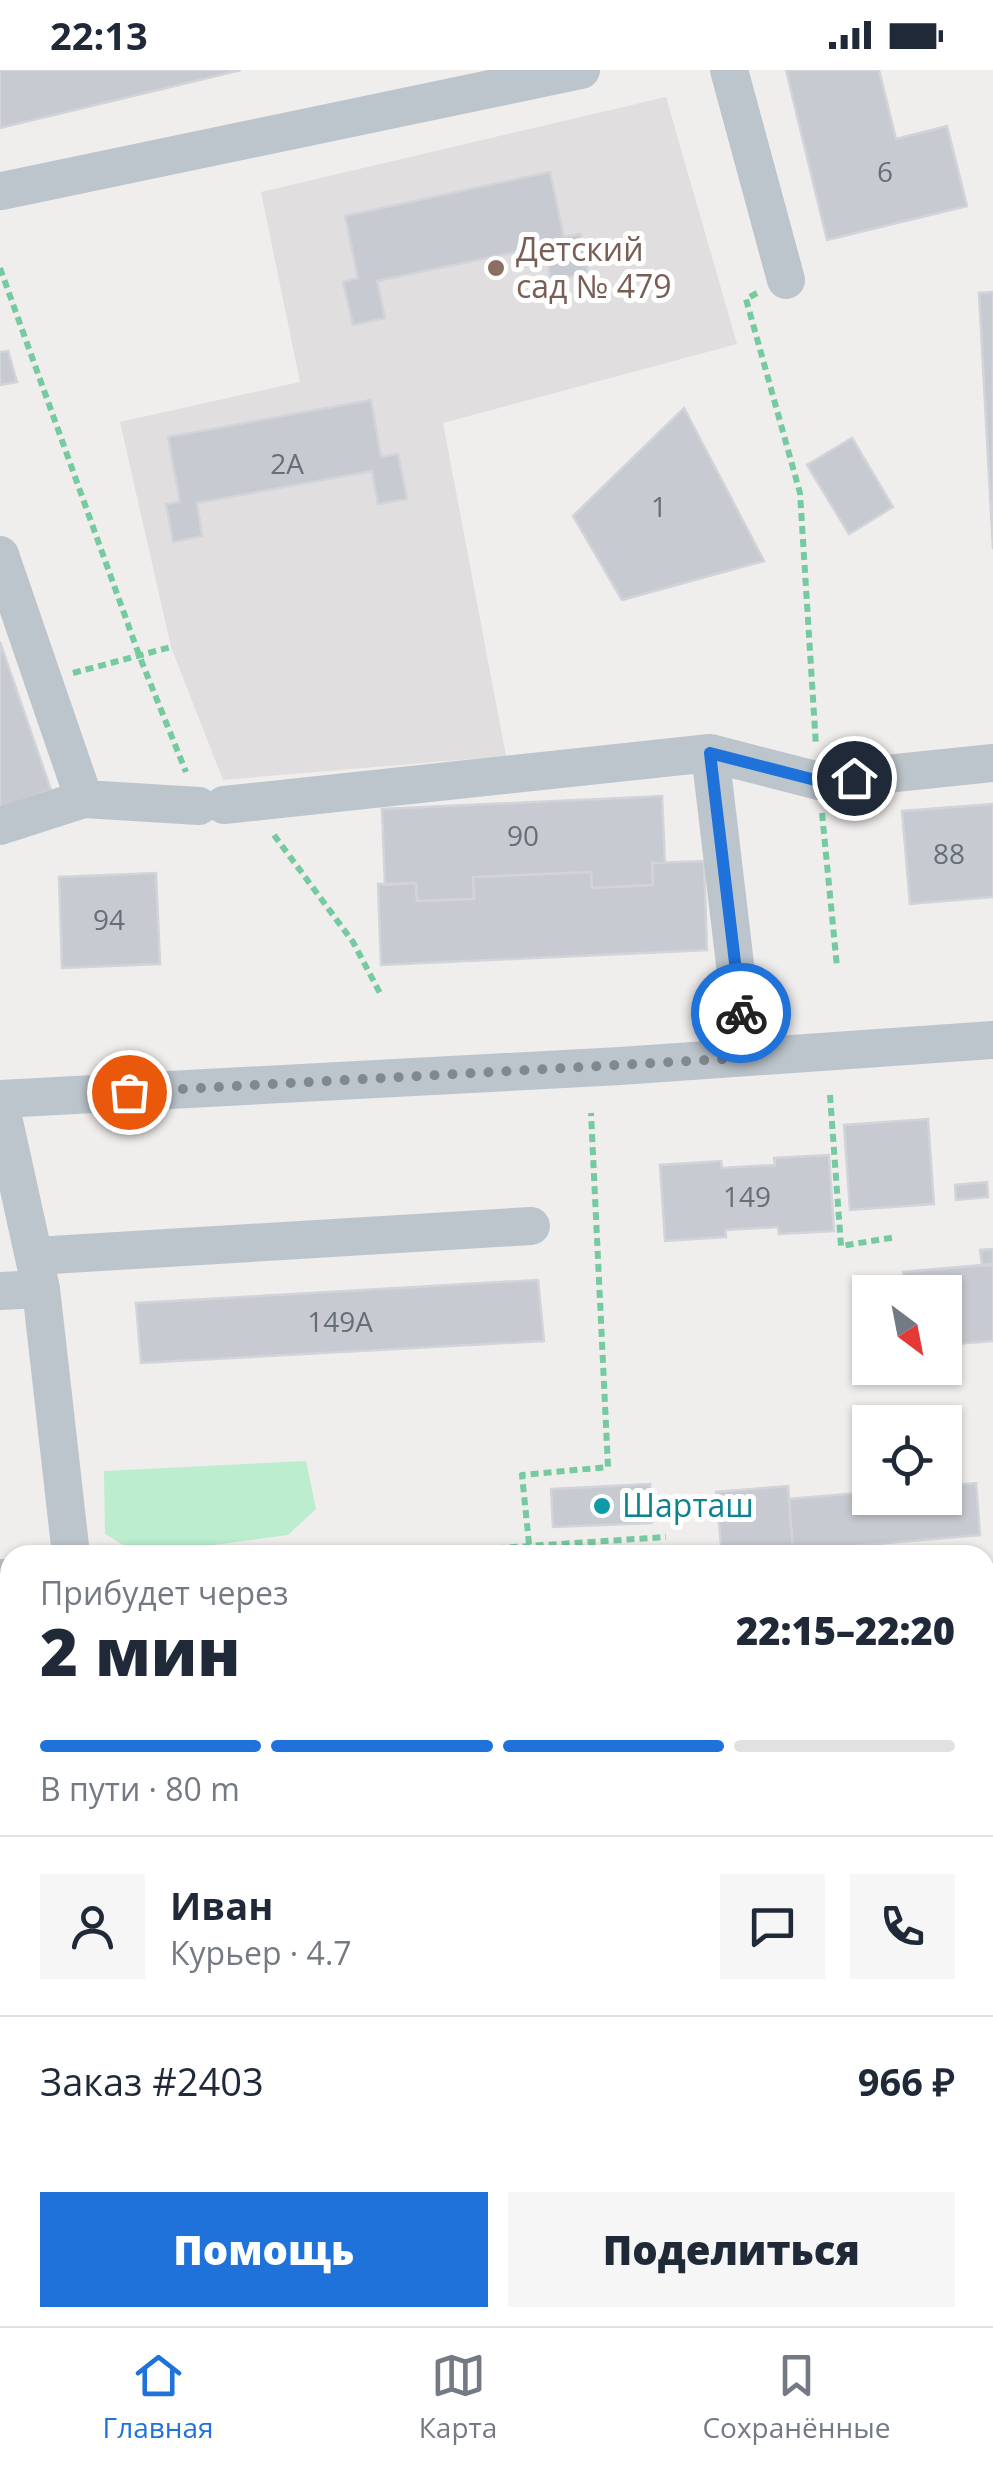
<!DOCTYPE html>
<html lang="ru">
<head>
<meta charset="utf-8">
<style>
  :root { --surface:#fff; --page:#f6f6f7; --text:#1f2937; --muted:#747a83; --line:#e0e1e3; --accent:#1e72da }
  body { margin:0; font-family:"Open Sans",sans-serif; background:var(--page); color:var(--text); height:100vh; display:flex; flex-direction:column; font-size:38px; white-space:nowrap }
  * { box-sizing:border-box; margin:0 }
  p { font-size:32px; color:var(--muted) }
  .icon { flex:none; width:55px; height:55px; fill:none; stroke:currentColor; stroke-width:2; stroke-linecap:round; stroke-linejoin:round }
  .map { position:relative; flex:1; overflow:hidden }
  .drawer { position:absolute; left:0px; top:1475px; width:995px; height:782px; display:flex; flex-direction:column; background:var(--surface); border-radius:30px 30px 0 0; box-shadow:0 2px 8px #0004 }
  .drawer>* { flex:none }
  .needle { width:65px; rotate:148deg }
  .buttons { position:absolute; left:852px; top:1205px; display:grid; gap:20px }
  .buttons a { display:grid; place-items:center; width:110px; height:110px; border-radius:0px; background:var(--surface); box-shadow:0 2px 8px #0004; font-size:50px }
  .pin { position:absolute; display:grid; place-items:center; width:85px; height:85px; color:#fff; margin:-42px; border:5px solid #fff; border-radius:50%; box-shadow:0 2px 10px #0007 }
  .courier { position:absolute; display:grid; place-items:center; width:100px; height:100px; margin:-50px; border:8px solid #1e72da; border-radius:50%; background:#fff; color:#222; box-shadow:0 2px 12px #0007 }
  .head em { font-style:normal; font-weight:800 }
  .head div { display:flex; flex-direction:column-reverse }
  .head { display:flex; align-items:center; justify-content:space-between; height:170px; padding:0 40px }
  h1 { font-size:65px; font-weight:800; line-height:75px }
  .bar { display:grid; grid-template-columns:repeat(4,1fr); gap:15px 10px; align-content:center; height:120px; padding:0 40px }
  .bar i { height:12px; border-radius:8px; background:var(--line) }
  .bar .selected { background:var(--accent) }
  .bar p { grid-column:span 4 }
  .line { display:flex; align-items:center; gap:25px; padding:0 40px; border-top:2px solid var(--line) }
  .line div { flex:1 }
  .round { display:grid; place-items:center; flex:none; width:105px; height:105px; border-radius:0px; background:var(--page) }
  .cta { display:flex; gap:20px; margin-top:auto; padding:20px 40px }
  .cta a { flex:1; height:115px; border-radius:0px; background:var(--accent); color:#fff; font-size:40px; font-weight:800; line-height:115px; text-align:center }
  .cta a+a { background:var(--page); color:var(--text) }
  .status { display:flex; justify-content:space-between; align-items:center; height:70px; padding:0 50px; background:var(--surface); direction:ltr }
  .status svg { height:28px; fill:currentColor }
  .menu { display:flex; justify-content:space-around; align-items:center; height:140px; border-top:2px solid var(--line); background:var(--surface); font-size:28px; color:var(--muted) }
  .menu a { display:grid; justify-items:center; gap:5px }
  .menu .selected { color:var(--accent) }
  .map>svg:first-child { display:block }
  .education { fill:#e1dedf }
  .green { fill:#bcedcf }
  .building { fill:#c7cad0; stroke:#d2d4d9; stroke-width:2.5 }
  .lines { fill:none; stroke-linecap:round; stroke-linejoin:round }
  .path { stroke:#76caa0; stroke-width:6; stroke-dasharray:8 5; stroke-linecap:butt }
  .minor { stroke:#bcc5cc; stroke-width:38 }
  .rail { stroke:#b0b3b8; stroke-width:8 }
  .done { stroke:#82888d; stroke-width:10; stroke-dasharray:0 18 }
  .route { stroke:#1e72da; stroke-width:12 }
  .education-dot { fill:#8d6e63; stroke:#fff; stroke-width:4 }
  .culture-dot { fill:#0f9aa8; stroke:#fff; stroke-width:4 }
  .labels { text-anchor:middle; stroke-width:10; stroke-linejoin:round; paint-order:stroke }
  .number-label { font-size:28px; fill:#666f78 }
  .education-label { font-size:32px; fill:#785e54; stroke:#fff; text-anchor:start }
  .culture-label { font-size:32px; fill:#0d838f; stroke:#fff; text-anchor:start }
</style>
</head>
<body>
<div class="status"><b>22:13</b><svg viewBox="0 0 49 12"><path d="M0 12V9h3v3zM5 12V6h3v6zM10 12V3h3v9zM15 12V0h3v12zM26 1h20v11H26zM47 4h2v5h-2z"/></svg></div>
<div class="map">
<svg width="993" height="2256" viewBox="0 0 993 2256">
  <rect width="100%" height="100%" fill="#f0eded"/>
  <!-- education -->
  <path class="education" d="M 666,27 L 737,274 L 443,353 L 506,686 L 223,710 L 171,577 L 120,352 L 300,312 L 261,122 Z"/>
  <!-- green -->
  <path class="green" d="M 306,1391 L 316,1439 L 288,1465 L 140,1485 L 105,1464 L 104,1401 Z
    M 261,2248 L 382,2248 L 343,2256 L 206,2256 Z"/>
  <!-- building -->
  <path class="building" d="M 0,0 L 241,0 L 0,58 Z
    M 786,0 L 879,0 L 896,69 L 947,56 L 967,136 L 827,170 Z
    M 550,102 L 564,167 L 580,164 L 588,203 L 551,211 L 544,176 L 377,211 L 385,248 L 353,255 L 343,212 L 358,208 L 345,146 Z
    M 993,222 L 993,479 L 979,223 Z
    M 8,281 L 17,312 L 0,315 L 0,282 Z
    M 371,330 L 381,387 L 398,384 L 407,429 L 378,434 L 372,401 L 197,433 L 202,466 L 173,472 L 166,434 L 180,432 L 168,367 Z
    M 684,338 L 764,491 L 622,530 L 573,446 Z
    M 852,368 L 893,437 L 849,464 L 807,395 Z
    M 0,572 L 51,720 L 0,738 Z
    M 662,726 L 665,793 L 652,793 L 653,815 L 592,818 L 591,802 L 473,807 L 474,829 L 417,831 L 416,813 L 385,815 L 382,739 Z
    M 993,734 L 993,827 L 910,834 L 902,741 Z
    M 704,791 L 707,880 L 381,895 L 378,814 L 416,813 L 417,831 L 474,829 L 473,807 L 591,802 L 592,818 L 653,815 L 652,793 Z
    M 156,803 L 160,894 L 62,898 L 59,807 Z
    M 928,1049 L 934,1134 L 850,1140 L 844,1055 Z
    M 829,1085 L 834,1161 L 779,1164 L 778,1157 L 725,1160 L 726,1167 L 665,1171 L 660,1095 L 721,1091 L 722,1098 L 775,1095 L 774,1088 Z
    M 987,1112 L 988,1127 L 956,1130 L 955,1115 Z
    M 993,1179 L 993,1195 L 982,1196 L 980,1180 Z
    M 993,1194 L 993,1271 L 945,1275 L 945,1222 L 904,1222 L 903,1202 Z
    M 538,1210 L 544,1271 L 141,1293 L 136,1233 Z
    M 976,1413 L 980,1465 L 793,1481 L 789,1429 L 870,1422 L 870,1428 L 945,1428 L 945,1416 Z
    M 650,1414 L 652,1453 L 553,1457 L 551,1419 Z
    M 788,1416 L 793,1481 L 722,1485 L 716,1422 Z"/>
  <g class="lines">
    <!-- path -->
    <path class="path" d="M 0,198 L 139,585 L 186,702
      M 757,223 L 746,229 L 800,423 L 816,676
      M 73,603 L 171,577
      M 822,743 L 837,897
      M 274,765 L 353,872 L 381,925
      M 830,1025 L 841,1176 L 896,1167
      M 529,1474 L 522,1405 L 608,1397 L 591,1043
      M 393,1485 L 666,1467"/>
    <!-- minor -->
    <path class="minor" d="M 729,0 L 786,210
      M 2,121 L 581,0
      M 0,485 L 84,729 L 0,756
      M 710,683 L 746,987
      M 84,729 L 199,736
      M 224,735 L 710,683 L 819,711 L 993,693
      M 0,1029 L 620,996 L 993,970
      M 0,1033 L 41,1219 L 71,1485
      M 35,1186 L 531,1156
      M 0,1221 L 41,1219
      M 0,1508 L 10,1508"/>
    <!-- rail -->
    <path class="rail" d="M 985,1541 L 993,1540
      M 985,1565 L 993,1564
      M 985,1607 L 993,1606
      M 0,1611 L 10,1610
      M 0,1636 L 10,1635
      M 0,1678 L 10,1677
      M 985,1711 L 993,1710
      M 985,1757 L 993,1756
      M 0,1780 L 10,1780
      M 0,1828 L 10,1827
      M 985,2084 L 993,2081
      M 985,2185 L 993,2182
      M 426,2256 L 461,2248
      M 696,2256 L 738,2248"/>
  </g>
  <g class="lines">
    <!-- done -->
    <path class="done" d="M 129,1022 L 746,988 L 741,943"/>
    <!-- route -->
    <path class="route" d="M 741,943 L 710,683 L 819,711 L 854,708"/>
  </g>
  <!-- markers -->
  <circle class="education-dot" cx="496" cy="198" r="10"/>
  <circle class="culture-dot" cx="602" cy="1436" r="10"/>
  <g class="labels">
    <!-- number labels -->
    <g class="number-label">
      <text x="885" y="112">6</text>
      <text x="287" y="404">2А</text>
      <text x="659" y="447">1</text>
      <text x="523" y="776">90</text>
      <text x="949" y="794">88</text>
      <text x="109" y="860">94</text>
      <text x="747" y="1137">149</text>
      <text x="340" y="1262">149А</text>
    </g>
    <!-- education labels -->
    <g class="education-label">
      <text x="516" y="191">Детский<tspan x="516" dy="37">сад № 479</tspan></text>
    </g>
    <!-- culture labels -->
    <g class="culture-label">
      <text x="622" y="1447">Шарташ</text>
    </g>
  </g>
</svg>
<div class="buttons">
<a><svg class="needle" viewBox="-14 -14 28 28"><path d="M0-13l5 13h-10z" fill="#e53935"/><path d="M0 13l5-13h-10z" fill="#747a83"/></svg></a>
<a><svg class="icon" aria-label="locate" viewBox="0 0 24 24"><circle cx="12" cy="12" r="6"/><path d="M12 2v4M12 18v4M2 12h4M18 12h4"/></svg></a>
</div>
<div class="pin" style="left:129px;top:1022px;background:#ea580c"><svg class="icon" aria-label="bag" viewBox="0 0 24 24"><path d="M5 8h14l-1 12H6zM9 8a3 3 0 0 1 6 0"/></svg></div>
<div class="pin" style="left:854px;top:708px;background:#1f2937"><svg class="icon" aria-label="home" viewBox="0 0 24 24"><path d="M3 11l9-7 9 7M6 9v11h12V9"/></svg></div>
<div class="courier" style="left:741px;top:943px"><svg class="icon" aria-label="bike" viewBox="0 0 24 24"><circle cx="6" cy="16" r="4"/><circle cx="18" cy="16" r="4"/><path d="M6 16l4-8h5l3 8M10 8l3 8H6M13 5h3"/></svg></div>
<section class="drawer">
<div class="head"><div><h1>2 мин</h1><p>Прибудет через</p></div><em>22:15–22:20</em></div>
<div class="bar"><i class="selected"></i><i class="selected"></i><i class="selected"></i><i></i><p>В пути · 80 m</p></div>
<div class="line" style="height:180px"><a class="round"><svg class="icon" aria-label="person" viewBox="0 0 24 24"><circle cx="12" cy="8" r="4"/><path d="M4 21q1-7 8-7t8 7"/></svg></a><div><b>Иван</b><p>Курьер · 4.7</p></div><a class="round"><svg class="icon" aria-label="chat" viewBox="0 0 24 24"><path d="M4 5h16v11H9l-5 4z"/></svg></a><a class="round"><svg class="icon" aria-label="phone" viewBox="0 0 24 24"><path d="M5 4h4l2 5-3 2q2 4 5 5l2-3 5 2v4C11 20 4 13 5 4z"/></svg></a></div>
<div class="line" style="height:130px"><div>Заказ #2403</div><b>966 ₽</b></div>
<div class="cta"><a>Помощь</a><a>Поделиться</a></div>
</section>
</div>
<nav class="menu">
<a class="selected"><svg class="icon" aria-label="home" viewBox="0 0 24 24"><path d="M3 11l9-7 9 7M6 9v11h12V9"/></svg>Главная</a>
<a><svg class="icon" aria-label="map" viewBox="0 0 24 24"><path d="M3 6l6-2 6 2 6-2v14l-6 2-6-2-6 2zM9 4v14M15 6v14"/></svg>Карта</a>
<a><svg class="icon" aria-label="saved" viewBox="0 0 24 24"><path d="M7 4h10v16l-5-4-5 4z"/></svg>Сохранённые</a>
</nav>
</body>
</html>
